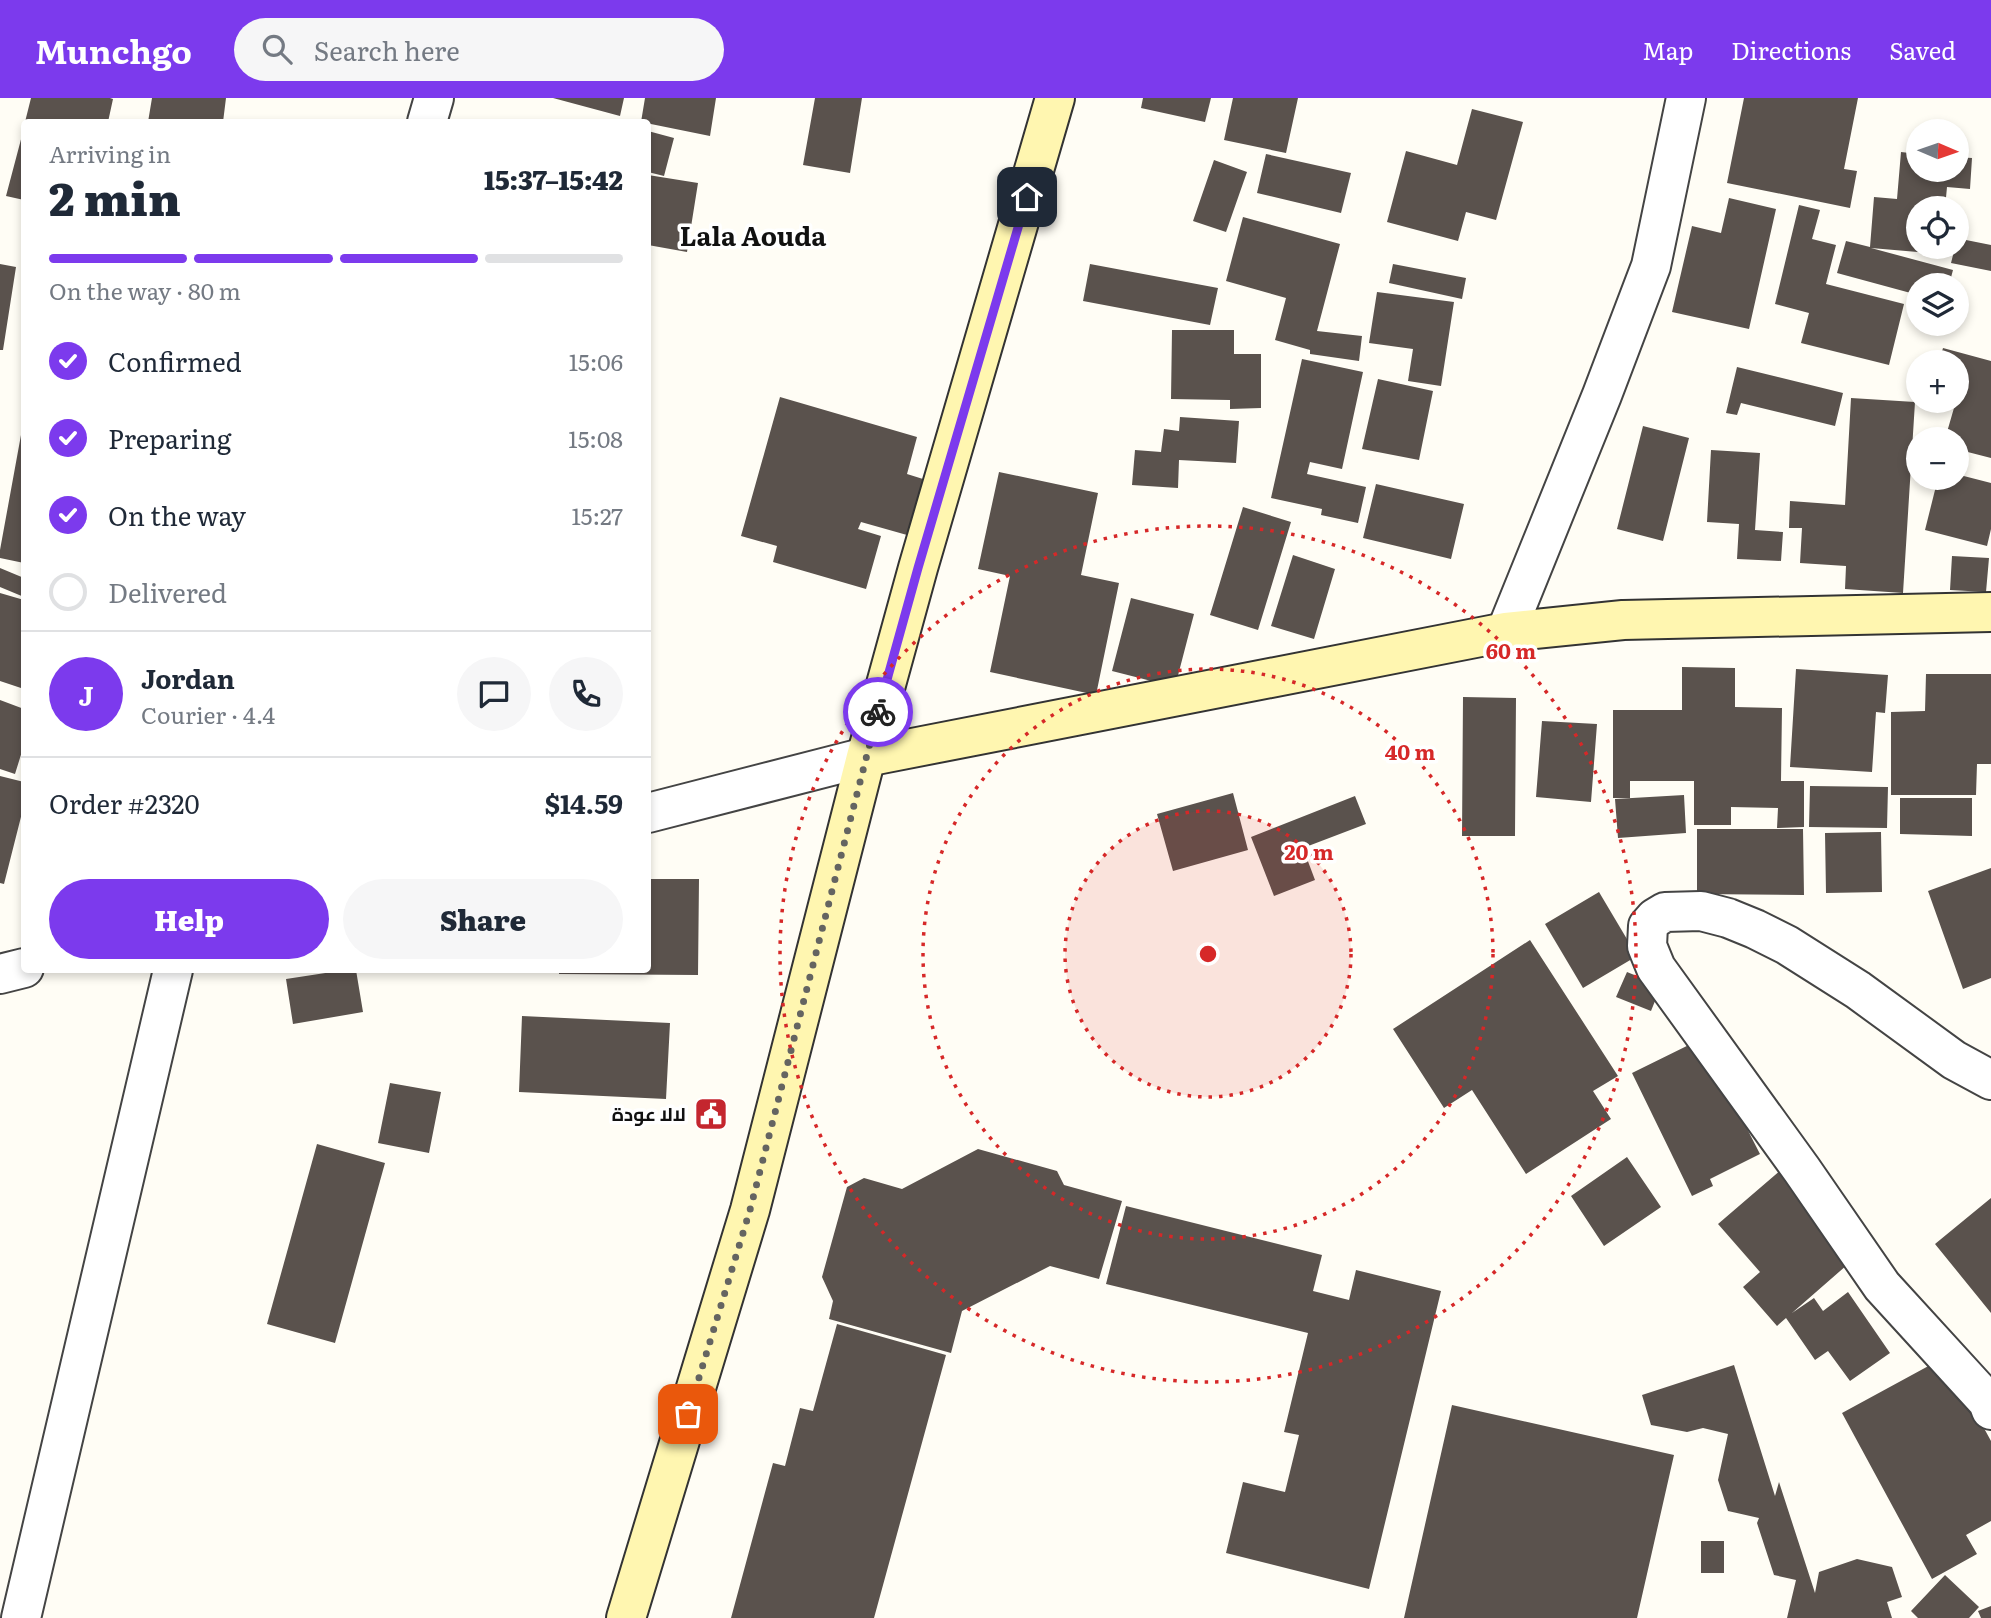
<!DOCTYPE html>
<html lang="en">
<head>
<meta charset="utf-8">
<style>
  :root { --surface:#fff; --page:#f6f6f7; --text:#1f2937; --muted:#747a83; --line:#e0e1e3; --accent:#7c3aed }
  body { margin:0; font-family:Literata,Cairo,serif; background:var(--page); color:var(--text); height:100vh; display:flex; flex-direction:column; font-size:26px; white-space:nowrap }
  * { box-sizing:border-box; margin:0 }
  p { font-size:23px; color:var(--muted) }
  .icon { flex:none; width:38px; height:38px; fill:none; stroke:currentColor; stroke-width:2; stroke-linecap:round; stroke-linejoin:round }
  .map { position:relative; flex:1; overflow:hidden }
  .sheet { position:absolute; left:21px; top:21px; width:630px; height:854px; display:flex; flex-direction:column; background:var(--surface); border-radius:7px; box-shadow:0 4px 10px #0003 }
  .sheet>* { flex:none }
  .needle { width:46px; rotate:92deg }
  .buttons { position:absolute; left:1906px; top:21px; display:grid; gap:14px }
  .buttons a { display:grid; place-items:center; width:63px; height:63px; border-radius:50%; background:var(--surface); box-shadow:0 4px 10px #0003; font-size:35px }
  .pin { position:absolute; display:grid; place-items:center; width:60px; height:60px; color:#fff; margin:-30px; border-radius:14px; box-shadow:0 4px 10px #0006 }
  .courier { position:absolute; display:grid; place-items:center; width:70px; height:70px; margin:-35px; border:5px solid #7c3aed; border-radius:50%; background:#fff; color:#222; box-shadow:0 2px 9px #0007 }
  .summary em { font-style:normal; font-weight:800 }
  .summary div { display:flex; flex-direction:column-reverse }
  .summary { display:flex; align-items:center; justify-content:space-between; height:119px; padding:0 28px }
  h1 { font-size:46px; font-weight:800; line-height:52px }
  .bar { display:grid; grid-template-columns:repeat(4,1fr); gap:10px 7px; align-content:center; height:84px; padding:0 28px }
  .bar i { height:9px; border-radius:5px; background:var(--line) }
  .bar .current { background:var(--accent) }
  .bar p { grid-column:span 4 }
  .line { display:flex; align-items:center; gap:18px; padding:0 28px; border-top:2px solid var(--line) }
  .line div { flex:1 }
  .round { display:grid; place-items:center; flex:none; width:74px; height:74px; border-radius:37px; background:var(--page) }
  ol { padding:0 28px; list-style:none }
  li { display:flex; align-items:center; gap:21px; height:77px }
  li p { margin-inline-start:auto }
  li .icon { padding:7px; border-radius:50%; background:var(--accent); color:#fff; stroke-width:4 }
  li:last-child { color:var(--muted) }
  li i { width:38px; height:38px; border:4px solid var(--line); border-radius:50% }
  .action { display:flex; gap:14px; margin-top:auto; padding:14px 28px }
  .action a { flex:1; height:80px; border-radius:42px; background:var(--accent); color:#fff; font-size:28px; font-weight:800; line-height:80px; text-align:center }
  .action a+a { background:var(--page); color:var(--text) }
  header { display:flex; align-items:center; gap:42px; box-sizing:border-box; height:98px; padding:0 35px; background:var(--accent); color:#fff }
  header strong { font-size:33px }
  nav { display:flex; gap:38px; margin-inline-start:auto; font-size:24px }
  .search { width:490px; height:63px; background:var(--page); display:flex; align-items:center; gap:18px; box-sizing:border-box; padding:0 24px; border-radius:38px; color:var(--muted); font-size:26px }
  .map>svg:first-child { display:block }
  .building { fill:#5a524d }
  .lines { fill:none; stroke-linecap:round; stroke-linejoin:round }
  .street-casing { stroke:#444; stroke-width:42 }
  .secondary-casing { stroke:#333; stroke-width:42 }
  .street { stroke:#fff; stroke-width:38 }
  .secondary { stroke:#fff6b0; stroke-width:38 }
  .done { stroke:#646461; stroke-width:7; stroke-dasharray:0 12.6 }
  .route { stroke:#7c3aed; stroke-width:9 }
  .ring { fill:none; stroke:#d62828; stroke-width:3.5; stroke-dasharray:3.5 7 }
  .labels { text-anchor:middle; stroke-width:7; stroke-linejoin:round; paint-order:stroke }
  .poi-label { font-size:19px; font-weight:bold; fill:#111; stroke:#fff; text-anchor:end }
  .district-label { font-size:26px; font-weight:bold; fill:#111; stroke:#fff }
  .centre { fill:#d62828; stroke:#fff; stroke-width:3.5 }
  .ring-label { font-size:21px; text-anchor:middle; font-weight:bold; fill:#d62828; stroke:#fff; stroke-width:7; stroke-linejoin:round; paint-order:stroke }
</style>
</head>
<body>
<header>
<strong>Munchgo</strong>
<div class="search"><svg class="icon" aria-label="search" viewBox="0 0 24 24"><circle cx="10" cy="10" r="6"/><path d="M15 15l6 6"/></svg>Search here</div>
<nav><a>Map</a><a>Directions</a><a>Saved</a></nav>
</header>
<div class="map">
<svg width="1991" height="1520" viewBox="0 0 1991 1520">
  <rect width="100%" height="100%" fill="#fffdf5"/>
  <!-- building -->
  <path class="building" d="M 31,0 L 110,0 L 113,1 L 108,24 L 25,24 Z
    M 152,0 L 226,0 L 223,24 L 148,24 Z
    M 553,0 L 624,0 L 620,18 Z
    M 645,0 L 716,0 L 710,38 L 641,24 Z
    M 815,0 L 862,0 L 850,75 L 803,67 Z
    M 1143,0 L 1211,0 L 1205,24 L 1141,10 Z
    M 1233,0 L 1298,0 L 1286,55 L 1224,42 Z
    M 1744,0 L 1858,0 L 1844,71 L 1857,73 L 1850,110 L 1727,85 Z
    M 1472,11 L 1523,24 L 1496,122 L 1466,114 L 1458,143 L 1387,124 L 1406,53 L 1457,67 Z
    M 24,30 L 24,102 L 6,98 Z
    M 648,33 L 674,40 L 664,78 L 648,74 Z
    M 1901,54 L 1918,56 L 1918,72 L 1956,72 L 1956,59 L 1972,60 L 1970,91 L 1947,89 L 1945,110 L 1918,110 L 1918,149 L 1942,149 L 1941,156 L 1871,150 L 1953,172 L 1949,187 L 1918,187 L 1918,197 L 1837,175 L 1846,143 L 1870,149 L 1874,99 L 1897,101 Z
    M 1266,56 L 1351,75 L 1341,115 L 1257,95 Z
    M 1214,62 L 1247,74 L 1226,134 L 1193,123 Z
    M 648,77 L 698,85 L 687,154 L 648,147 L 648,115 L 649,103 L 648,103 Z
    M 1729,100 L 1776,111 L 1749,231 L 1672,214 L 1692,128 L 1721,135 Z
    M 1799,107 L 1820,112 L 1812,141 L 1836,147 L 1826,186 L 1904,206 L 1889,267 L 1801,245 L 1809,215 L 1775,206 Z
    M 1243,119 L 1340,146 L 1317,233 L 1362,238 L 1359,263 L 1310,256 L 1310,252 L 1275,242 L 1286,200 L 1226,183 Z
    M 1956,140 L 1991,147 L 1991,173 L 1951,165 L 1955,149 L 1956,149 Z
    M 0,166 L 16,169 L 3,252 L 0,252 Z
    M 1090,166 L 1218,190 L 1210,227 L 1083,203 Z
    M 1393,166 L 1466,180 L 1462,201 L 1389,185 Z
    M 1377,194 L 1454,204 L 1441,288 L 1408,283 L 1413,251 L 1369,245 Z
    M 1172,232 L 1234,232 L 1234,256 L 1261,256 L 1261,310 L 1230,311 L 1230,302 L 1171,301 Z
    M 1943,250 L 1991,263 L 1991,360 L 1956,351 L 1956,341 L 1945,341 L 1956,303 L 1956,264 L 1939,264 Z
    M 1302,261 L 1363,274 L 1342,371 L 1310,364 L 1307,376 L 1366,389 L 1358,425 L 1321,417 L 1322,411 L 1271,400 Z
    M 1737,269 L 1843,295 L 1835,328 L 1741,305 L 1737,317 L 1726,315 Z
    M 1378,281 L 1433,293 L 1419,362 L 1362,351 Z
    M 780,299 L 917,339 L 907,376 L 923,381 L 907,437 L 861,424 L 858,431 L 881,438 L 866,491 L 773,464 L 777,448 L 741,438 Z
    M 1851,300 L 1915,304 L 1903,495 L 1845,491 L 1846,468 L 1800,465 L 1802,430 L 1789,430 L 1790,403 L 1845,407 Z
    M 1180,319 L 1239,323 L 1236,365 L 1179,362 L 1178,390 L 1132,387 L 1135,352 L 1161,354 L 1164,331 L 1179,333 Z
    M 23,326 L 24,326 L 24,465 L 0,460 L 0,452 Z
    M 1643,328 L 1689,340 L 1663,443 L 1617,431 Z
    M 1711,352 L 1760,355 L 1755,432 L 1783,434 L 1781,463 L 1737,461 L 1739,426 L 1707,424 Z
    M 999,374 L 1098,395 L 1081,477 L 1119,485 L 1096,597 L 990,574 L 1010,478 L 978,471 Z
    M 1956,376 L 1991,385 L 1991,431 L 1987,448 L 1925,432 L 1938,380 L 1956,380 Z
    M 1376,386 L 1464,406 L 1451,461 L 1363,440 Z
    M 1243,409 L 1291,424 L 1258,532 L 1210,517 Z
    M 1293,457 L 1335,471 L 1314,541 L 1271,528 Z
    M 1952,458 L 1989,460 L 1986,494 L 1950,492 Z
    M 0,470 L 24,480 L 24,499 L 0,489 Z
    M 0,495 L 24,502 L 24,591 L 0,583 Z
    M 1131,500 L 1194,516 L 1175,589 L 1112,573 Z
    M 1682,569 L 1735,570 L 1735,609 L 1782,610 L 1781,683 L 1804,683 L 1804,729 L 1777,730 L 1778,710 L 1731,709 L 1731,727 L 1694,727 L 1694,683 L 1630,683 L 1630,700 L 1613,700 L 1613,612 L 1682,612 Z
    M 1796,571 L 1888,577 L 1885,615 L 1876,614 L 1872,674 L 1790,669 Z
    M 1926,576 L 1991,576 L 1991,666 L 1977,666 L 1976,697 L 1891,697 L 1891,614 L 1925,613 Z
    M 1463,599 L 1516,600 L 1515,738 L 1462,738 Z
    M 0,602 L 24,611 L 24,647 L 15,676 L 0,671 Z
    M 1542,623 L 1597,626 L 1591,704 L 1536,699 Z
    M 0,678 L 24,684 L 24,707 L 4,786 L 0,785 Z
    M 1810,688 L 1888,689 L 1887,730 L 1809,729 Z
    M 1233,695 L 1248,752 L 1173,773 L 1157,716 Z
    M 1684,697 L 1686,735 L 1618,740 L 1615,701 Z
    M 1355,698 L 1366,726 L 1303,750 L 1315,782 L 1274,798 L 1251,739 Z
    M 1900,700 L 1972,700 L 1972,738 L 1900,736 Z
    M 1697,731 L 1803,731 L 1804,797 L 1697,796 Z
    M 1881,734 L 1882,794 L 1826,795 L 1825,735 Z
    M 1991,770 L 1991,880 L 1963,891 L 1928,793 Z
    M 648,781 L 699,781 L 698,877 L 559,876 L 559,872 L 648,872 Z
    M 1599,794 L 1637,858 L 1583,890 L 1545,826 Z
    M 1530,842 L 1618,978 L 1593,993 L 1611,1021 L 1526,1076 L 1472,992 L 1444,1010 L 1393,931 Z
    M 345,872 L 356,872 L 363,914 L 293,926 L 286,881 Z
    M 1627,874 L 1661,888 L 1651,913 L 1616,899 Z
    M 522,918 L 670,925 L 666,1001 L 519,994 Z
    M 1701,941 L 1760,1056 L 1710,1081 L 1713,1088 L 1692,1098 L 1632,975 Z
    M 390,985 L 441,994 L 429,1055 L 378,1045 Z
    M 317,1046 L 385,1065 L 335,1245 L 267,1226 Z
    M 978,1051 L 1057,1073 L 1064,1087 L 1122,1103 L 1099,1181 L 1050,1168 L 962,1213 L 951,1255 L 829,1221 L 833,1203 L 822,1179 L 847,1089 L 864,1080 L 902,1091 Z
    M 1627,1059 L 1661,1109 L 1604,1148 L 1571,1098 Z
    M 1788,1066 L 1863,1153 L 1792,1215 L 1814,1200 L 1823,1213 L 1848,1194 L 1890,1255 L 1850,1283 L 1828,1253 L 1815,1262 L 1786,1220 L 1777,1228 L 1743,1189 L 1760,1174 L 1718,1126 Z
    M 1991,1100 L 1991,1215 L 1935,1146 Z
    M 1126,1108 L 1322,1157 L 1313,1193 L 1349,1202 L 1356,1172 L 1441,1193 L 1369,1491 L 1226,1455 L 1243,1384 L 1285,1394 L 1299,1337 L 1284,1334 L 1308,1235 L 1106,1186 Z
    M 837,1226 L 946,1257 L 874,1520 L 731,1520 L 773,1365 L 785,1368 L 800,1310 L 813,1313 Z
    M 1945,1259 L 1991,1343 L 1991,1423 L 1966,1437 L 1977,1456 L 1932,1481 L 1842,1315 Z
    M 1734,1267 L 1775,1398 L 1779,1384 L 1815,1495 L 1819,1474 L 1857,1461 L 1892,1469 L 1902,1499 L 1887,1504 L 1892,1520 L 1787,1520 L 1796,1482 L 1774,1477 L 1757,1425 L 1759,1420 L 1728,1413 L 1718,1382 L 1728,1336 L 1703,1330 L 1687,1334 L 1651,1327 L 1642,1297 Z
    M 1452,1307 L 1674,1357 L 1637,1520 L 1404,1520 Z
    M 1701,1443 L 1724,1443 L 1724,1475 L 1701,1475 Z
    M 1945,1477 L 1979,1509 L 1969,1520 L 1918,1520 L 1911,1513 Z
    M 1991,1508 L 1991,1520 L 1981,1520 L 1978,1513 Z"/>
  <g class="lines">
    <defs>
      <path id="street" d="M 427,24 L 434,0
        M 1506,534 L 1602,297 L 1651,168 L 1686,0
        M 648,715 L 866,659
        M 0,876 L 24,870
        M 1991,982 L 1954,962 L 1858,892 L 1787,847 L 1755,831 L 1728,820 L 1701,813 L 1665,814 L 1655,820 L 1648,828 L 1647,848 L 1656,870 L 1802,1072 L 1882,1188 L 1988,1304 L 1991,1312
        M 21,1520 L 173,872"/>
      <path id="secondary" d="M 866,659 L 1506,534 L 1623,522 L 1991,514
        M 626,1520 L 750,1112 L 866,659 L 918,470 L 1055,0"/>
    </defs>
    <!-- street casing -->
    <use href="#street" class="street-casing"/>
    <!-- secondary casing -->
    <use href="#secondary" class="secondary-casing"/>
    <!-- street -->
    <use href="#street" class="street"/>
    <!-- secondary -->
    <use href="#secondary" class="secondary"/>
  </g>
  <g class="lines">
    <!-- done -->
    <path class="done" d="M 688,1316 L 750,1112 L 878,614"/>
    <!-- route -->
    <path class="route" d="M 878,614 L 918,470 L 1027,99"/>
  </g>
  <!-- distance rings -->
  <circle cx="1208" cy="856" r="143" fill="#d62828" fill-opacity=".12"/>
  <g class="ring">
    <circle cx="1208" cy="856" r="143"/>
    <circle cx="1208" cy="856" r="285"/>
    <circle cx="1208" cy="856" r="428"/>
  </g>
  <!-- icons -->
  <defs>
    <symbol id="civic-square" viewBox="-11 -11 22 22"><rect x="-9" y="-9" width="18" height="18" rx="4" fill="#c4262e" stroke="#fff"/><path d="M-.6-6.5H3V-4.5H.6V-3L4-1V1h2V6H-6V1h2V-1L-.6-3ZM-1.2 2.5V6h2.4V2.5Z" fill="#fff"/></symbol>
  </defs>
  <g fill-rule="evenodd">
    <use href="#civic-square" x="692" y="997" width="38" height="38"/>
  </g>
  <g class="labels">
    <!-- poi labels -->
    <g class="poi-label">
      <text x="686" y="1023">لالا عودة</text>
    </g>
    <!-- district labels -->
    <g class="district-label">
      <text x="753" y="148">Lala Aouda</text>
    </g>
  </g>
  <circle cx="1208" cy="856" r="10" class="centre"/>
  <g class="ring-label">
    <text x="1511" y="561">60 m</text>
    <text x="1410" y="662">40 m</text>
    <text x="1309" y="762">20 m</text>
  </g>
</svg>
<div class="buttons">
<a><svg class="needle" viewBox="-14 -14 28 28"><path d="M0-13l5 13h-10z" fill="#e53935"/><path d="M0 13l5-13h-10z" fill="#747a83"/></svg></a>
<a><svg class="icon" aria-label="locate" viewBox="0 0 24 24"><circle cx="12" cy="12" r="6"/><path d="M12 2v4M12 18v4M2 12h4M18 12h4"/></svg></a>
<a><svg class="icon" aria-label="layers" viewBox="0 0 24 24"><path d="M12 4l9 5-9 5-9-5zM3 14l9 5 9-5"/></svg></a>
<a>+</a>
<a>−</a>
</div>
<div class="pin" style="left:688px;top:1316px;background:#ea580c"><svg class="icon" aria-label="bag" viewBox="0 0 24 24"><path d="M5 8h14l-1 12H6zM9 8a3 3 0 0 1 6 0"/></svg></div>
<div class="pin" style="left:1027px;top:99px;background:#1f2937"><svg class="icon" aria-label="home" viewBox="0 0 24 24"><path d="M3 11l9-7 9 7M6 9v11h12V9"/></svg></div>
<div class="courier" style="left:878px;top:614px"><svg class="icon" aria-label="bike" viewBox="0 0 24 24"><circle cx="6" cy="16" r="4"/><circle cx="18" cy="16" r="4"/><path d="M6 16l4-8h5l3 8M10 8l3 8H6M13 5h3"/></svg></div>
<section class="sheet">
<div class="summary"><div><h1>2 min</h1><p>Arriving in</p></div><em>15:37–15:42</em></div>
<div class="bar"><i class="current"></i><i class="current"></i><i class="current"></i><i></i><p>On the way · 80 m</p></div>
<ol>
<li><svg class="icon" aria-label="check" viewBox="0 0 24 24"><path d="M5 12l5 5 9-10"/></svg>Confirmed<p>15:06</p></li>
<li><svg class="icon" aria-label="check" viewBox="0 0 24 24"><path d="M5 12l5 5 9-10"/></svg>Preparing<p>15:08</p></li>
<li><svg class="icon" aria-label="check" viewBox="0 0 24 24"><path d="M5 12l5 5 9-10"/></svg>On the way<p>15:27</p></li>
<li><i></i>Delivered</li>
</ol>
<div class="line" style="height:126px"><b class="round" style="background:var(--accent);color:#fff">J</b><div><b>Jordan</b><p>Courier · 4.4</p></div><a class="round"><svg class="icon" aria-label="chat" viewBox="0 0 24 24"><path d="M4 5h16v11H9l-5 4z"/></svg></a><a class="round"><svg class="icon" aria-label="phone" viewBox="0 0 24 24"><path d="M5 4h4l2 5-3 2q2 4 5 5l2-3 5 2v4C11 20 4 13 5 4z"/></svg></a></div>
<div class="line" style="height:91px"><div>Order #2320</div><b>$14.59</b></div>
<div class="action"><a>Help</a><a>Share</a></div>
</section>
</div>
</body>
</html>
